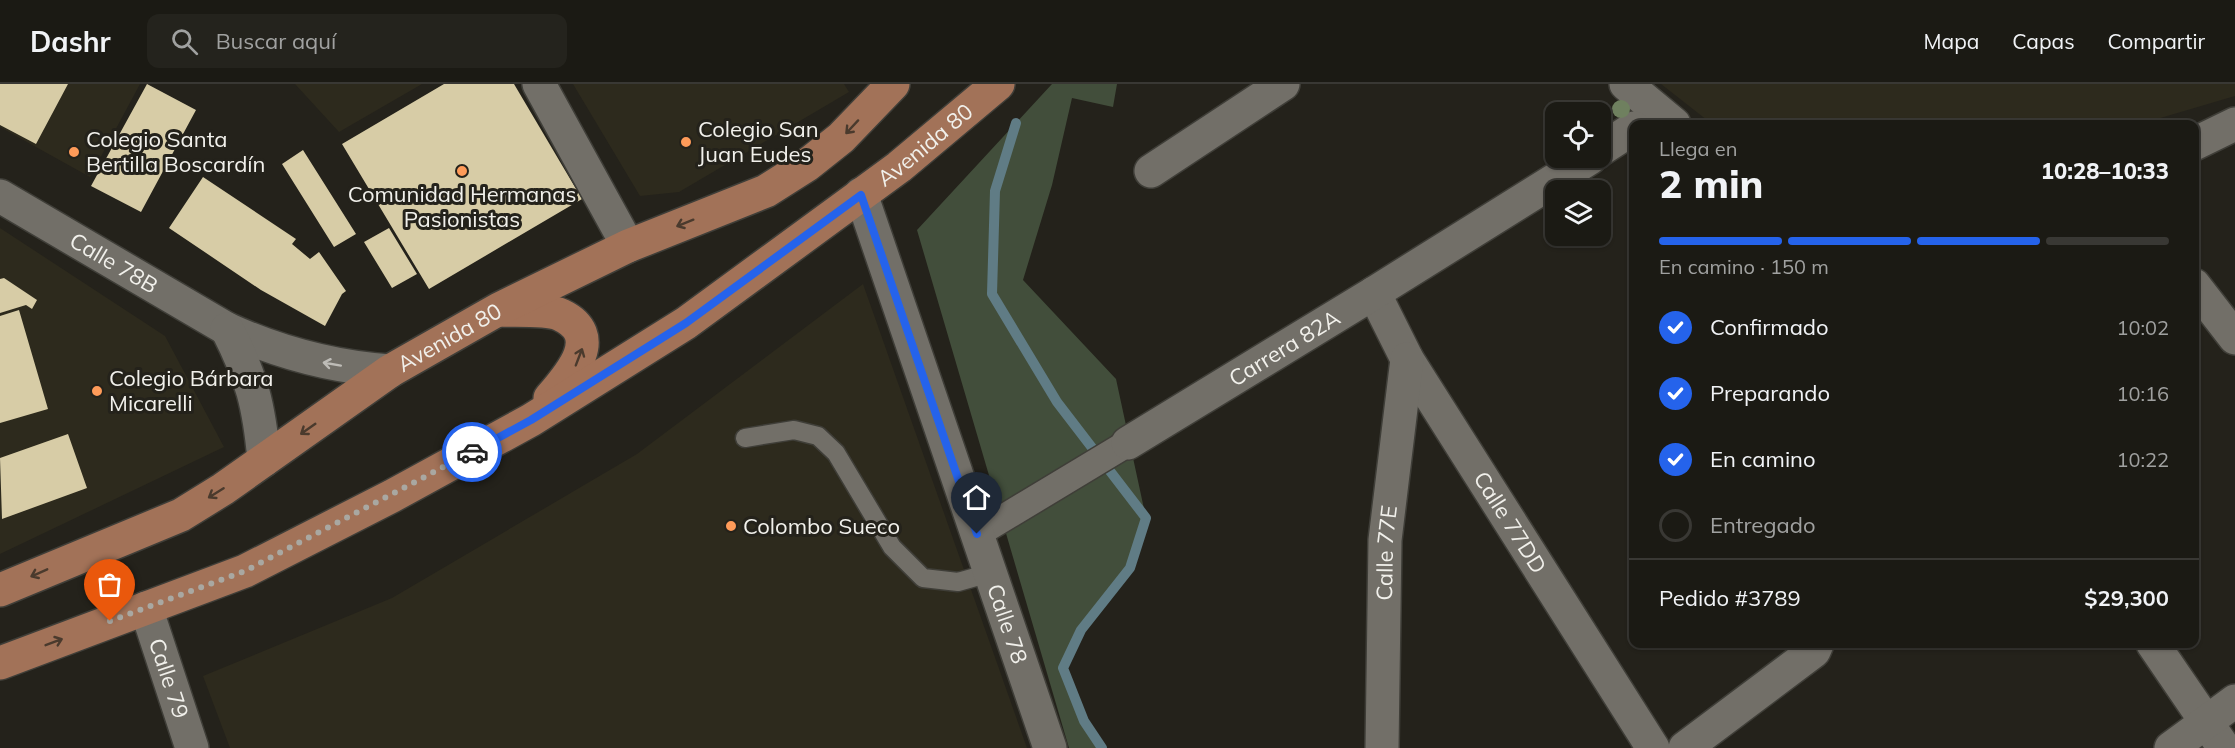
<!DOCTYPE html>
<html lang="es">
<head>
<meta charset="utf-8">
<style>
  :root { --surface:#1b1a14; --page:#24231d; --text:#f1f3f6; --muted:#a0a1a0; --line:#393834; --accent:#2563eb }
  body { margin:0; font-family:Mulish,sans-serif; background:var(--page); color:var(--text); height:100vh; display:flex; flex-direction:column; font-size:22px; white-space:nowrap }
  * { box-sizing:border-box; margin:0 }
  p { font-size:20px; color:var(--muted) }
  .icon { flex:none; width:33px; height:33px; fill:none; stroke:currentColor; stroke-width:2; stroke-linecap:round; stroke-linejoin:round }
  .map { position:relative; flex:1; overflow:hidden }
  .side { position:absolute; left:1629px; top:36px; width:570px; height:528px; display:flex; flex-direction:column; background:var(--surface); border-radius:12px; box-shadow:0 2px 4px #0004,0 0 0 2px var(--line) }
  .side>* { flex:none }
  .fabs { position:absolute; left:1545px; top:18px; display:grid; gap:12px }
  .fabs a { display:grid; place-items:center; width:66px; height:66px; border-radius:12px; background:var(--surface); box-shadow:0 2px 4px #0004,0 0 0 2px var(--line); font-size:30px }
  .pin { position:absolute; display:grid; place-items:center; width:51px; height:51px; color:#fff; margin:-62px -26px; border-radius:50% 50% 50% 0; rotate:-45deg; box-shadow:0 0 6px #0007 }
  .pin .icon { rotate:45deg }
  .courier { position:absolute; display:grid; place-items:center; width:60px; height:60px; margin:-30px; border:4px solid #2563eb; border-radius:50%; background:#fff; color:#222; box-shadow:0 2px 8px #0007 }
  .overview em { font-style:normal; font-weight:800 }
  .overview div { display:flex; flex-direction:column-reverse }
  .overview { display:flex; align-items:center; justify-content:space-between; height:102px; padding:0 30px }
  h1 { font-size:39px; font-weight:800; line-height:45px }
  .bar { display:grid; grid-template-columns:repeat(4,1fr); gap:9px 6px; align-content:center; height:72px; padding:0 30px }
  .bar i { height:8px; border-radius:4px; background:var(--line) }
  .bar .current { background:var(--accent) }
  .bar p { grid-column:span 4 }
  .line { display:flex; align-items:center; gap:15px; padding:0 30px; border-top:2px solid var(--line) }
  .line div { flex:1 }
  ol { padding:0 30px; list-style:none }
  li { display:flex; align-items:center; gap:18px; height:66px }
  li p { margin-inline-start:auto }
  li .icon { padding:6px; border-radius:50%; background:var(--accent); color:#fff; stroke-width:4 }
  li:last-child { color:var(--muted) }
  li i { width:33px; height:33px; border:3px solid var(--line); border-radius:50% }
  header { display:flex; align-items:center; gap:36px; box-sizing:border-box; height:84px; padding:0 30px; background:var(--surface); border-bottom:2px solid var(--line) }
  header strong { font-size:28px }
  nav { display:flex; gap:33px; margin-inline-start:auto; font-size:21px }
  .search { width:420px; height:54px; background:var(--page); display:flex; align-items:center; gap:15px; box-sizing:border-box; padding:0 21px; border-radius:12px; color:var(--muted); font-size:22px }
  .map>svg:first-child { display:block }
  .built { fill:#2d2a1d }
  .green { fill:#424e3b }
  .lines { fill:none; stroke-linecap:round; stroke-linejoin:round }
  .stream { stroke:#607c85; stroke-width:10 }
  .building { fill:#d7cca6 }
  .service-casing { stroke:#3f3e38; stroke-width:21 }
  .pedestrian-casing { stroke:#3f3e38; stroke-width:30 }
  .minor-casing { stroke:#3f3e38; stroke-width:36 }
  .tertiary-casing { stroke:#3f3e38; stroke-width:36 }
  .primary-casing { stroke:#3f3e38; stroke-width:36 }
  .service { stroke:#726f68; stroke-width:18 }
  .pedestrian { stroke:#726f68; stroke-width:27 }
  .minor { stroke:#726f68; stroke-width:33 }
  .tertiary { stroke:#726f68; stroke-width:33 }
  .primary { stroke:#a27258; stroke-width:33 }
  .tree { fill:#6f805f }
  .oneway { stroke:#4a3a2d }
  .oneway2 { stroke:#bebcb7 }
  .done { stroke:#a9a8a2; stroke-width:6; stroke-dasharray:0 10.8 }
  .route { stroke:#2563eb; stroke-width:8 }
  .poi-dot { fill:#fe9b59; stroke:#24221b; stroke-width:2 }
  .labels { text-anchor:middle; stroke-width:6; stroke-linejoin:round; paint-order:stroke }
  .poi-label { font-size:22px; fill:#f1f0eb; stroke:#24221b; text-anchor:start }
  .street-label { font-size:22px; fill:#f1f0eb; stroke:#24221b }
</style>
</head>
<body>
<header>
<strong>Dashr</strong>
<div class="search"><svg class="icon" aria-label="search" viewBox="0 0 24 24"><circle cx="10" cy="10" r="6"/><path d="M15 15l6 6"/></svg>Buscar aquí</div>
<nav><a>Mapa</a><a>Capas</a><a>Compartir</a></nav>
</header>
<div class="map">
<svg width="2235" height="664" viewBox="0 0 2235 664">
  <rect width="100%" height="100%" fill="#24221b"/>
  <!-- built -->
  <path class="built" d="M 0,0 L 140,0 L 90,93 L 0,43 Z
    M 295,0 L 422,0 L 339,48 Z
    M 573,0 L 844,0 L 849,8 L 679,108 L 640,112 Z
    M 1661,0 L 2235,0 L 2235,12 L 2140,40 L 1712,40 Z
    M 0,144 L 165,252 L 224,363 L 0,470 Z
    M 863,200 L 1027,664 L 230,664 L 203,592 L 392,514 L 637,370 Z"/>
  <!-- green -->
  <path class="green" d="M 1052,0 L 1117,0 L 1113,23 L 1072,14 L 1052,101 L 1023,196 L 1116,295 L 1146,434 L 1130,484 L 1081,546 L 1064,584 L 1084,637 L 1102,664 L 1069,664 L 917,146 Z"/>
  <g class="lines">
    <!-- stream -->
    <path class="stream" d="M 1016,39 L 995,107 L 992,210 L 1057,318 L 1146,434 L 1130,484 L 1081,546 L 1063,584 L 1084,637 L 1102,664"/>
  </g>
  <!-- building -->
  <path class="building" d="M 0,0 L 68,0 L 36,60 L 0,41 Z
    M 147,0 L 196,26 L 141,128 L 91,102 Z
    M 444,0 L 514,0 L 582,115 L 429,205 L 342,60 Z
    M 303,66 L 356,150 L 334,163 L 282,80 Z
    M 203,93 L 296,155 L 292,160 L 310,175 L 319,168 L 346,207 L 342,210 L 325,242 L 261,206 L 169,144 Z
    M 389,144 L 417,190 L 392,204 L 364,158 Z
    M 4,194 L 37,216 L 32,225 L 26,221 L 0,229 L 0,195 Z
    M 19,226 L 48,325 L 0,339 L 0,232 Z
    M 68,350 L 87,404 L 2,435 L 0,374 Z"/>
  <g class="lines">
    <defs>
      <path id="service" d="M 745,354 L 794,346 L 818,352 L 836,369 L 892,463 L 923,494 L 958,498 L 990,489"/>
      <path id="pedestrian" d="M 977,450 L 1128,359"/>
      <g id="minor">
        <path d="M 539,0 L 628,162"/>
        <path d="M 1626,0 L 1674,40"/>
        <path d="M 2194,60 L 2235,40"/>
        <path d="M 1600,66 L 1634,44"/>
        <path d="M 1151,87 L 1283,0"/>
        <path id="s1" d="M 861,110 L 1050,664"/>
        <path d="M 2194,201 L 2235,254"/>
        <path id="s2" d="M 1374,209 L 1407,275 L 1653,664"/>
        <path id="s3" d="M 1128,359 L 1374,209 L 1590,74"/>
        <path id="s4" d="M 146,524 L 192,664"/>
        <path d="M 2153,560 L 2224,664"/>
        <path id="s5" d="M 1382,664 L 1385,456 L 1407,275"/>
        <path d="M 1685,664 L 1814,567 L 1817,560"/>
        <path d="M 2171,664 L 2235,617"/>
      </g>
      <g id="tertiary">
        <path id="s6" d="M 0,112 L 227,245 C 280,269 332,283 390,287"/>
        <path d="M 227,245 C 252,294 259,321 264,376"/>
      </g>
      <g id="primary">
        <path d="M 500,226 C 515,227 549,225 561,231 C 605,252 570,291 550,314"/>
        <path id="s7" d="M 0,506 L 181,431 L 223,405 L 390,287 L 499,225 L 628,162 L 766,107 L 807,81 L 841,54 L 893,0"/>
        <path id="s8" d="M 0,579 L 245,487 L 392,412 L 531,336 L 686,239 L 899,83 L 998,0"/>
      </g>
    </defs>
    <!-- service casing -->
    <use href="#service" class="service-casing"/>
    <!-- pedestrian casing -->
    <use href="#pedestrian" class="pedestrian-casing"/>
    <!-- minor casing -->
    <use href="#minor" class="minor-casing"/>
    <!-- tertiary casing -->
    <use href="#tertiary" class="tertiary-casing"/>
    <!-- primary casing -->
    <use href="#primary" class="primary-casing"/>
    <!-- service -->
    <use href="#service" class="service"/>
    <!-- pedestrian -->
    <use href="#pedestrian" class="pedestrian"/>
    <!-- minor -->
    <use href="#minor" class="minor"/>
    <!-- tertiary -->
    <use href="#tertiary" class="tertiary"/>
    <!-- primary -->
    <use href="#primary" class="primary"/>
  </g>
  <!-- trees -->
  <circle class="tree" cx="1621" cy="25" r="9"/>
  <!-- one-way arrows -->
  <defs><path id="oneway-shaft" d="M-6 0H5M1.5-3L5.5 0L1.5 3" fill="none" stroke-width="1.6" stroke-linecap="round" stroke-linejoin="round" transform="scale(1.5)"/></defs>
  <g class="oneway">
    <use href="#oneway-shaft" transform="translate(852 43) rotate(133)"/>
    <use href="#oneway-shaft" transform="translate(685 139) rotate(158)"/>
    <use href="#oneway-shaft" transform="translate(579 273) rotate(-69)"/>
    <use href="#oneway-shaft" transform="translate(308 345) rotate(145)"/>
    <use href="#oneway-shaft" transform="translate(216 409) rotate(148)"/>
    <use href="#oneway-shaft" transform="translate(39 489) rotate(156)"/>
    <use href="#oneway-shaft" transform="translate(54 558) rotate(-21)"/>
  </g>
  <use class="oneway2" href="#oneway-shaft" transform="translate(332 280) rotate(-170)"/>
  <g class="lines">
    <!-- done -->
    <path class="done" d="M 110,537 L 245,487 L 472,368"/>
    <!-- route -->
    <path class="route" d="M 472,368 L 531,336 L 686,239 L 861,111 L 977,450"/>
  </g>
  <!-- markers -->
  <g class="poi-dot">
    <circle cx="686" cy="58" r="6"/>
    <circle cx="74" cy="68" r="6"/>
    <circle cx="462" cy="87" r="6"/>
    <circle cx="97" cy="307" r="6"/>
    <circle cx="731" cy="442" r="6"/>
  </g>
  <g class="labels">
    <!-- poi labels -->
    <g class="poi-label">
      <text x="698" y="53">Colegio San<tspan x="698" dy="25">Juan Eudes</tspan></text>
      <text x="86" y="63">Colegio Santa<tspan x="86" dy="25">Bertilla Boscardín</tspan></text>
      <text x="462" y="118" text-anchor="middle">Comunidad Hermanas<tspan x="462" dy="25">Pasionistas</tspan></text>
      <text x="109" y="302">Colegio Bárbara<tspan x="109" dy="25">Micarelli</tspan></text>
      <text x="743" y="450">Colombo Sueco</text>
    </g>
    <!-- street labels -->
    <g class="street-label">
      <text dy="8" stroke="none"><textPath href="#s8" startOffset="1066">Avenida 80</textPath></text>
      <text dy="8" stroke="none"><textPath href="#s6" startOffset="132">Calle 78B</textPath></text>
      <text dy="8" stroke="none"><textPath href="#s7" startOffset="518">Avenida 80</textPath></text>
      <text dy="8" stroke="none"><textPath href="#s3" startOffset="183">Carrera 82A</textPath></text>
      <text dy="8" stroke="none"><textPath href="#s2" startOffset="267">Calle 77DD</textPath></text>
      <text dy="8" stroke="none"><textPath href="#s5" startOffset="195">Calle 77E</textPath></text>
      <text dy="8" stroke="none"><textPath href="#s1" startOffset="454">Calle 78</textPath></text>
      <text dy="8" stroke="none"><textPath href="#s4" startOffset="74">Calle 79</textPath></text>
    </g>
  </g>
</svg>
<div class="fabs">
<a><svg class="icon" aria-label="locate" viewBox="0 0 24 24"><circle cx="12" cy="12" r="6"/><path d="M12 2v4M12 18v4M2 12h4M18 12h4"/></svg></a>
<a><svg class="icon" aria-label="layers" viewBox="0 0 24 24"><path d="M12 4l9 5-9 5-9-5zM3 14l9 5 9-5"/></svg></a>
</div>
<div class="pin" style="left:110px;top:537px;background:#ea580c"><svg class="icon" aria-label="bag" viewBox="0 0 24 24"><path d="M5 8h14l-1 12H6zM9 8a3 3 0 0 1 6 0"/></svg></div>
<div class="pin" style="left:977px;top:450px;background:#1f2937"><svg class="icon" aria-label="home" viewBox="0 0 24 24"><path d="M3 11l9-7 9 7M6 9v11h12V9"/></svg></div>
<div class="courier" style="left:472px;top:368px"><svg class="icon" aria-label="car" viewBox="0 0 24 24"><path d="M5 17H2v-5l4-1 3-4h7l3 4 3 1v5h-3M9 17h6M6 11h13"/><circle cx="7" cy="17" r="2"/><circle cx="17" cy="17" r="2"/></svg></div>
<section class="side">
<div class="overview"><div><h1>2 min</h1><p>Llega en</p></div><em>10:28–10:33</em></div>
<div class="bar"><i class="current"></i><i class="current"></i><i class="current"></i><i></i><p>En camino · 150 m</p></div>
<ol>
<li><svg class="icon" aria-label="check" viewBox="0 0 24 24"><path d="M5 12l5 5 9-10"/></svg>Confirmado<p>10:02</p></li>
<li><svg class="icon" aria-label="check" viewBox="0 0 24 24"><path d="M5 12l5 5 9-10"/></svg>Preparando<p>10:16</p></li>
<li><svg class="icon" aria-label="check" viewBox="0 0 24 24"><path d="M5 12l5 5 9-10"/></svg>En camino<p>10:22</p></li>
<li><i></i>Entregado</li>
</ol>
<div class="line" style="height:78px"><div>Pedido #3789</div><b>$29,300</b></div>
</section>
</div>
</body>
</html>
